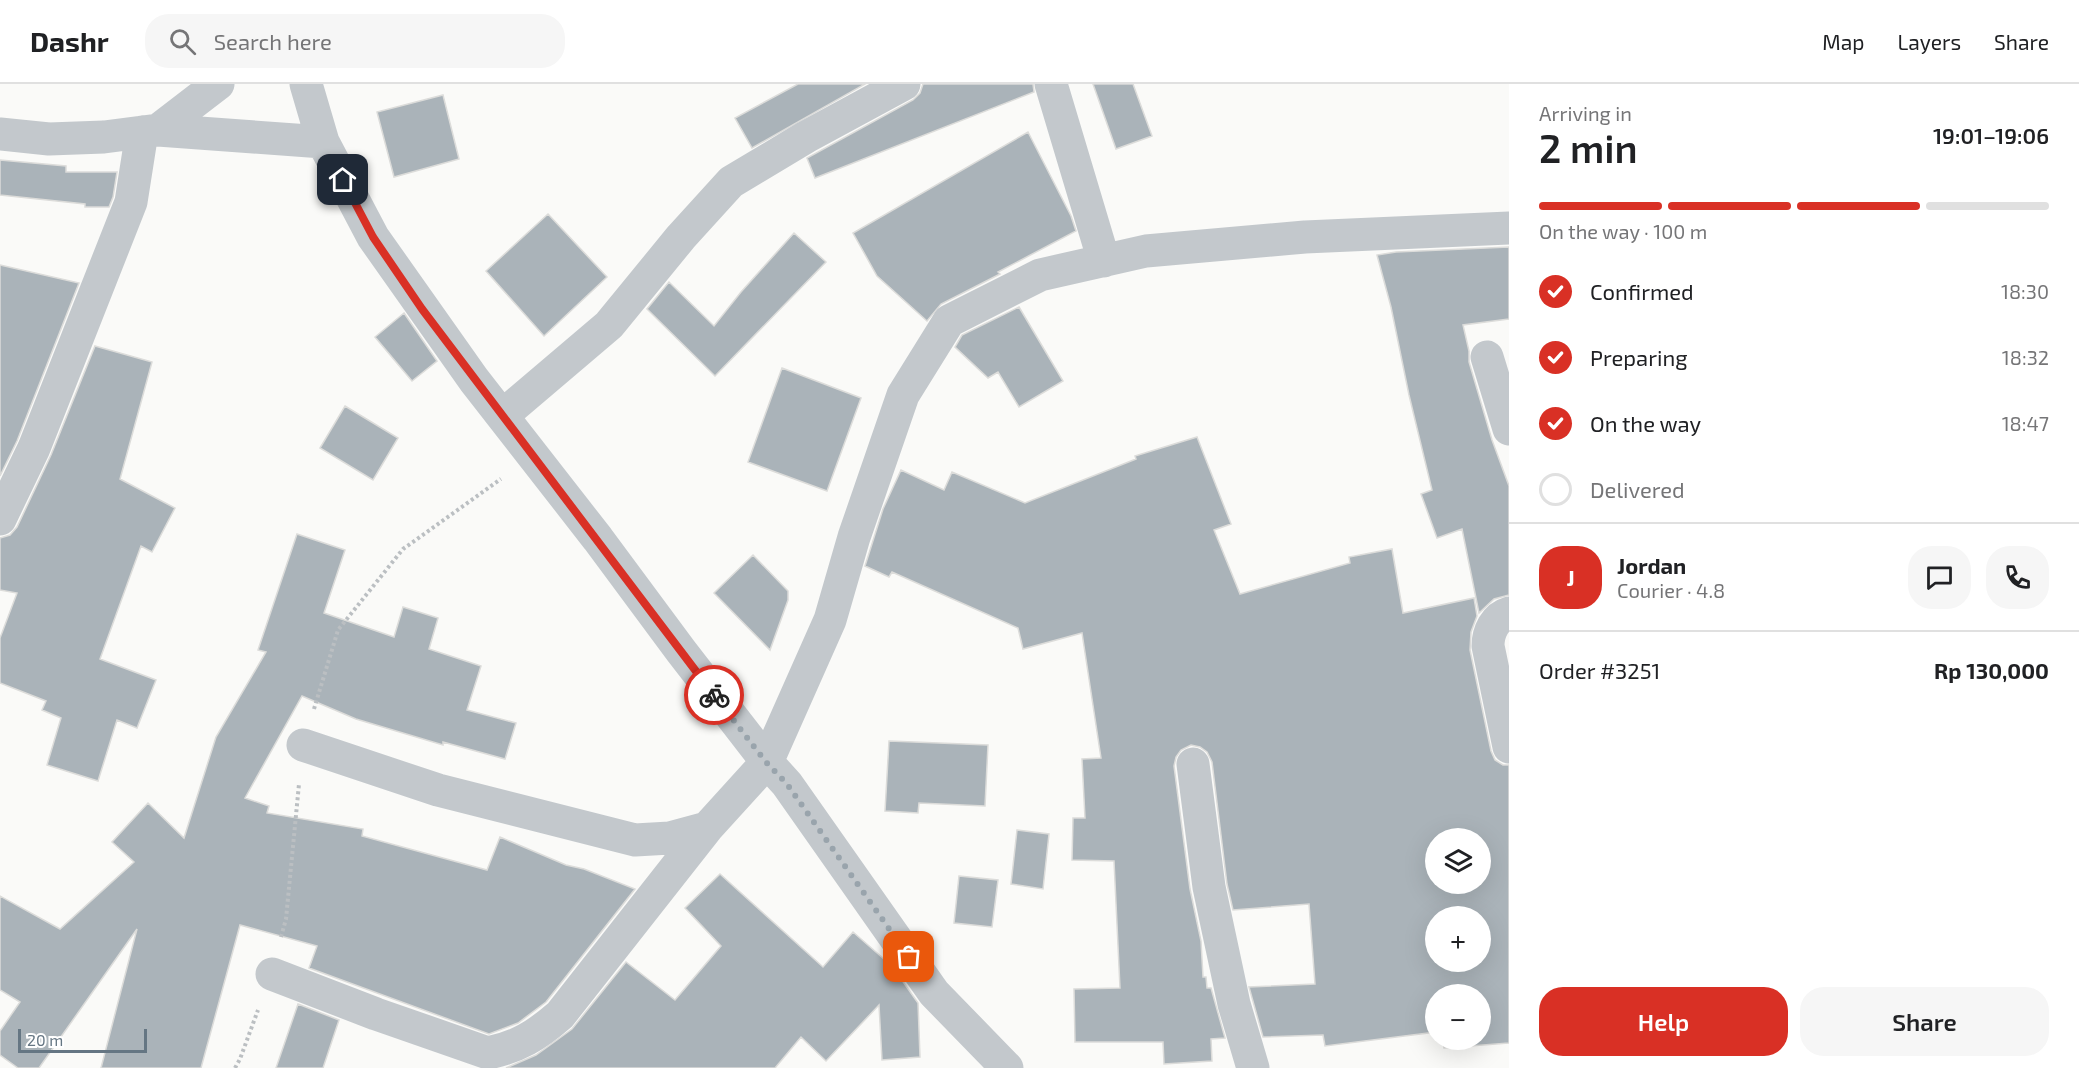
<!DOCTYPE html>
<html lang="en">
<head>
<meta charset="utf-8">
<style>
  :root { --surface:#fff; --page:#f6f6f6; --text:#202124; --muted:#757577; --line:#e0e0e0; --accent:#d93025 }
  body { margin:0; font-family:"Exo 2",sans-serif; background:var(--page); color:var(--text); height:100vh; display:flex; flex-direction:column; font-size:22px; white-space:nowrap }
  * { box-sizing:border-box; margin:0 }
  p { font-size:20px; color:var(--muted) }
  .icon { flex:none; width:33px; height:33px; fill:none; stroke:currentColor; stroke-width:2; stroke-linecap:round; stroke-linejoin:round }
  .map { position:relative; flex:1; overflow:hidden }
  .sheet { display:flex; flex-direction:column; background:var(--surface); width:570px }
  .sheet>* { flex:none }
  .fabs { position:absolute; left:1425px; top:744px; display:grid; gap:12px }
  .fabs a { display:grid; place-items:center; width:66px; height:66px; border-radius:50%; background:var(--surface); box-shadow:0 6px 24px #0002; font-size:30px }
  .scale { position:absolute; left:18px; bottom:15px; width:129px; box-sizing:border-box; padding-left:6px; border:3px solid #657683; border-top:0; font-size:16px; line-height:21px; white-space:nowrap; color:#657683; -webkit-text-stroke:4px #fff; paint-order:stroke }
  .pin { position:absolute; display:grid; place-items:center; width:51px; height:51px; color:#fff; margin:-26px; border-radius:12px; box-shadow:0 3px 9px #0006 }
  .courier { position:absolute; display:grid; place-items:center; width:60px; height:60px; margin:-30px; border:4px solid #d93025; border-radius:50%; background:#fff; color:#222; box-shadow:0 2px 8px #0007 }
  .head em { font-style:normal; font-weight:600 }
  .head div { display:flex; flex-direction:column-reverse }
  .head { display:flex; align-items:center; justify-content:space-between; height:102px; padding:0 30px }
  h1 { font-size:39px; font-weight:600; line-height:45px }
  .bar { display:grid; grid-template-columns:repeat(4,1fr); gap:9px 6px; align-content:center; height:72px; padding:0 30px }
  .bar i { height:8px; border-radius:4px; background:var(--line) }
  .bar .selected { background:var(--accent) }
  .bar p { grid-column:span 4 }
  .line { display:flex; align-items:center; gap:15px; padding:0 30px; border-top:2px solid var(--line) }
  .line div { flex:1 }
  .round { display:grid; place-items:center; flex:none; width:63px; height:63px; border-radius:24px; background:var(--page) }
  ol { padding:0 30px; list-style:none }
  li { display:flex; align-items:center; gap:18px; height:66px }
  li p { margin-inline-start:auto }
  li .icon { padding:6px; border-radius:50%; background:var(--accent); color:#fff; stroke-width:4 }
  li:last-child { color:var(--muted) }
  li i { width:33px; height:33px; border:3px solid var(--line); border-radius:50% }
  .primary-button { display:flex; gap:12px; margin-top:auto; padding:12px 30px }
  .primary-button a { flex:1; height:69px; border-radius:24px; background:var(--accent); color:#fff; font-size:24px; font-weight:600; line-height:69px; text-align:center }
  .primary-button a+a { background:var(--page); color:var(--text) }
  header { display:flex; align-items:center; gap:36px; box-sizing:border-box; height:84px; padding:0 30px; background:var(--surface); border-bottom:2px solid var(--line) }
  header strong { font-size:28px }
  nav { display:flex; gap:33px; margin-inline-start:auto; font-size:21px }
  .search { width:420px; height:54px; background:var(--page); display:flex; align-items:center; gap:15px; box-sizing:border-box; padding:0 21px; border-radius:24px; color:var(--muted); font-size:22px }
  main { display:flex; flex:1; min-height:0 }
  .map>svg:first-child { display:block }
  .building { fill:#aab3b9; stroke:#dcdcda; stroke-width:1.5; fill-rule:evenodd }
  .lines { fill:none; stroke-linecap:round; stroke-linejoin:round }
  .path { stroke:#bbbfc2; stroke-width:4; stroke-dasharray:3 3; stroke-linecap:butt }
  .minor { stroke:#c3c8cc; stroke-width:33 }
  .done { stroke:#99a4ac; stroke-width:6; stroke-dasharray:0 10.8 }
  .route { stroke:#d93025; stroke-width:8 }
</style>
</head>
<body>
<header>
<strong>Dashr</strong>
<div class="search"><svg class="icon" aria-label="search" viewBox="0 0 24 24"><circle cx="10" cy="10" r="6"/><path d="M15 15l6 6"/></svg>Search here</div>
<nav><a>Map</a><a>Layers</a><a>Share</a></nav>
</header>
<main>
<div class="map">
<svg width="1509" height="984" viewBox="0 0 1509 984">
  <rect width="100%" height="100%" fill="#fafaf8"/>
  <!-- building -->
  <path class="building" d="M 798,0 L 865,0 L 752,64 L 735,34 Z
    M 923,0 L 1033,0 L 1034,8 L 815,94 L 807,74 L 913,16 L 920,9 Z
    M 1093,0 L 1133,0 L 1152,52 L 1116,65 Z
    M 443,11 L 459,75 L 394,93 L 377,28 Z
    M 1028,48 L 1071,132 L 1076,147 L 998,188 L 1000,190 L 941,220 L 927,237 L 877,192 L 853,149 Z
    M 0,76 L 66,82 L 66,88 L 117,88 L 113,113 L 109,123 L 85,123 L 85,120 L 0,111 Z
    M 548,130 L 607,193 L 544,252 L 486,187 Z
    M 794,149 L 826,178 L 715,292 L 647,225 L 669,198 L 714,242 L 741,208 Z
    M 1509,163 L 1509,235 L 1463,241 L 1469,267 L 1469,278 L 1492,356 L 1509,402 L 1509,511 L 1494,515 L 1479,529 L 1462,445 L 1437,454 L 1421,410 L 1432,406 L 1409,311 L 1391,223 L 1377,171 L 1396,168 Z
    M 0,181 L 79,199 L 17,357 L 0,392 Z
    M 1019,223 L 1063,297 L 1019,323 L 998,288 L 988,294 L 955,263 L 962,251 Z
    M 404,229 L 437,277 L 412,297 L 375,253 Z
    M 95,262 L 152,278 L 120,395 L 175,424 L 152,468 L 141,462 L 100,575 L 156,596 L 137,644 L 117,636 L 98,697 L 47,681 L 61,634 L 42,626 L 46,617 L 0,599 L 0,554 L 17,509 L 0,506 L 0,454 L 10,451 L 17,443 L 51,371 Z
    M 782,284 L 861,314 L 827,407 L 748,378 Z
    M 345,322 L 398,354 L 373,396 L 320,364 Z
    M 1197,353 L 1231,440 L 1214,446 L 1240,510 L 1350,479 L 1349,473 L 1392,465 L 1403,529 L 1474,514 L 1477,532 L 1471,548 L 1470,566 L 1491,667 L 1495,676 L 1503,681 L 1509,681 L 1509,959 L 1444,964 L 1443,956 L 1480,956 L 1480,910 L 1436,910 L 1436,948 L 1325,962 L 1323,951 L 1263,953 L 1249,903 L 1315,900 L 1309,820 L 1233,826 L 1227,800 L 1212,678 L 1207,668 L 1200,663 L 1191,661 L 1181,666 L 1176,673 L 1174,682 L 1190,805 L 1201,857 L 1203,893 L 1206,893 L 1207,904 L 1211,904 L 1225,954 L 1211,955 L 1212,977 L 1164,980 L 1163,958 L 1075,958 L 1074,905 L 1120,904 L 1114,777 L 1072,776 L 1073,734 L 1085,734 L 1082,675 L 1101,674 L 1082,549 L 1023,565 L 1018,544 L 892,488 L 889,493 L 865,482 L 883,425 L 901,386 L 944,406 L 952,388 L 1025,419 L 1136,375 L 1135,372 ZM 1436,754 L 1480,754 L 1480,800 L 1436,800 ZM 1436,832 L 1480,832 L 1480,878 L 1436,878 Z
    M 297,450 L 345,466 L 324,529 L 394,553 L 403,523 L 438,534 L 429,565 L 481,582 L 467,626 L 516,639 L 505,675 L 443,658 L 443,661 L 356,635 L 302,612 L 245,714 L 269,722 L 267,729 L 363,745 L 362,752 L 487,786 L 500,753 L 566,781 L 584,785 L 635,805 L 546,918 L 518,939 L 489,950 L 309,884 L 317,862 L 240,841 L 201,984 L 101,984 L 137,845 L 39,984 L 18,984 L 0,971 L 0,947 L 20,918 L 0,906 L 0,812 L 60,845 L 134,778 L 112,758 L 148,719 L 184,754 L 216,653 L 266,568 L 258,566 Z
    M 753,471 L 788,507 L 788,516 L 770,566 L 714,509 Z
    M 889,657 L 988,661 L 985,722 L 919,719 L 918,729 L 885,727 Z
    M 1017,746 L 1049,750 L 1043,805 L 1011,800 Z
    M 720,790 L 823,883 L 853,848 L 892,882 L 918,919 L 920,973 L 882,976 L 879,921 L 826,977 L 801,953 L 775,984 L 506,984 L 536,971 L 572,945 L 626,878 L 675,916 L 721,862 L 685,824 Z
    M 959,792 L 998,796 L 992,843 L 954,839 Z
    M 298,920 L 339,936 L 323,984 L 276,984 Z"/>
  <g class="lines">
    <!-- path -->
    <path class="path" d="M 314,625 L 338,546 L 403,465 L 501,395
      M 281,853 L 286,835 L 299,700
      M 235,984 L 240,975 L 258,926"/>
    <!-- minor -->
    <path class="minor" d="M 306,0 L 323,58 L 373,153 L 474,296 L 598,455 L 681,567 L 767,678 L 787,700 L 934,909 L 1007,984
      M 1051,0 L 1104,177
      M 158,46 L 323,58
      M 0,50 L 49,55 L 104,53 L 158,46 L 218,0
      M 1487,273 L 1509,345
      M 502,332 L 609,241 L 681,153 L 731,98 L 806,53 L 904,0
      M 0,435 L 34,364 L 131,118 L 142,48
      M 1509,529 C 1495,533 1488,548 1488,562 L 1509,663
      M 303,661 L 438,706 L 635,756 L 670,754 L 707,744 L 767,678 L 830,536 L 854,453 L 903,311 L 949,237 L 1040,191 L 1146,167 L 1305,153 L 1509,144
      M 1193,680 L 1209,803 L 1234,920 L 1253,984
      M 272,890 L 376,930 L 488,969 C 518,963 537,951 560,931 L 707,744"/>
  </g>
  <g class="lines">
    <!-- done -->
    <path class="done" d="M 714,611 L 766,678 L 787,700 L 909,873"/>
    <!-- route -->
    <path class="route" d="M 343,96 L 373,153 L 422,225 L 714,611"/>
  </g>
</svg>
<div class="fabs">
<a><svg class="icon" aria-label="layers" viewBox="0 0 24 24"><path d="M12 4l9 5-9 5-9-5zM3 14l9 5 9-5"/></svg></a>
<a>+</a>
<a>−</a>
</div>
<div class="scale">20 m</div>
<div class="pin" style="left:909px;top:873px;background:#ea580c"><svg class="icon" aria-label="bag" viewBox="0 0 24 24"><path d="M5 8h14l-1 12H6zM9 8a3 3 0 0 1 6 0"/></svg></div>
<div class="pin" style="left:343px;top:96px;background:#1f2937"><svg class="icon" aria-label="home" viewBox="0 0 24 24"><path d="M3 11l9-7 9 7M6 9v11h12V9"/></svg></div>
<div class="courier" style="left:714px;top:611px"><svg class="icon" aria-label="bike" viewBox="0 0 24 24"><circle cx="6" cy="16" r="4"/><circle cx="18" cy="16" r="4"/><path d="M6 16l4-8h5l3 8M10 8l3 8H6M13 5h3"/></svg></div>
</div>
<section class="sheet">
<div class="head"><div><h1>2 min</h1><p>Arriving in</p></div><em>19:01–19:06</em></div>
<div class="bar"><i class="selected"></i><i class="selected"></i><i class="selected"></i><i></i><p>On the way · 100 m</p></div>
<ol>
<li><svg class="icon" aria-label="check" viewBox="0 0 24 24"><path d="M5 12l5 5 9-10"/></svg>Confirmed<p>18:30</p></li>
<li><svg class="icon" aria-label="check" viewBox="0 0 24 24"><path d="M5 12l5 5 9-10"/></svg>Preparing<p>18:32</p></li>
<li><svg class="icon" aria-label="check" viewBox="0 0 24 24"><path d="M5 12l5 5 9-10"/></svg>On the way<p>18:47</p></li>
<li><i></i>Delivered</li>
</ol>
<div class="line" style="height:108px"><b class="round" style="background:var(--accent);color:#fff">J</b><div><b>Jordan</b><p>Courier · 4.8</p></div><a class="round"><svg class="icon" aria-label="chat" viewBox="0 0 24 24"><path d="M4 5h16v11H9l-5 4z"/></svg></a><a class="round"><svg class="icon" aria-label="phone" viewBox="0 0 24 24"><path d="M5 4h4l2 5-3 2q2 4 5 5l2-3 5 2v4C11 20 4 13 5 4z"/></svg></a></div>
<div class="line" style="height:78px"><div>Order #3251</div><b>Rp 130,000</b></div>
<div class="primary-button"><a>Help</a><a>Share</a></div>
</section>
</main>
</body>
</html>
